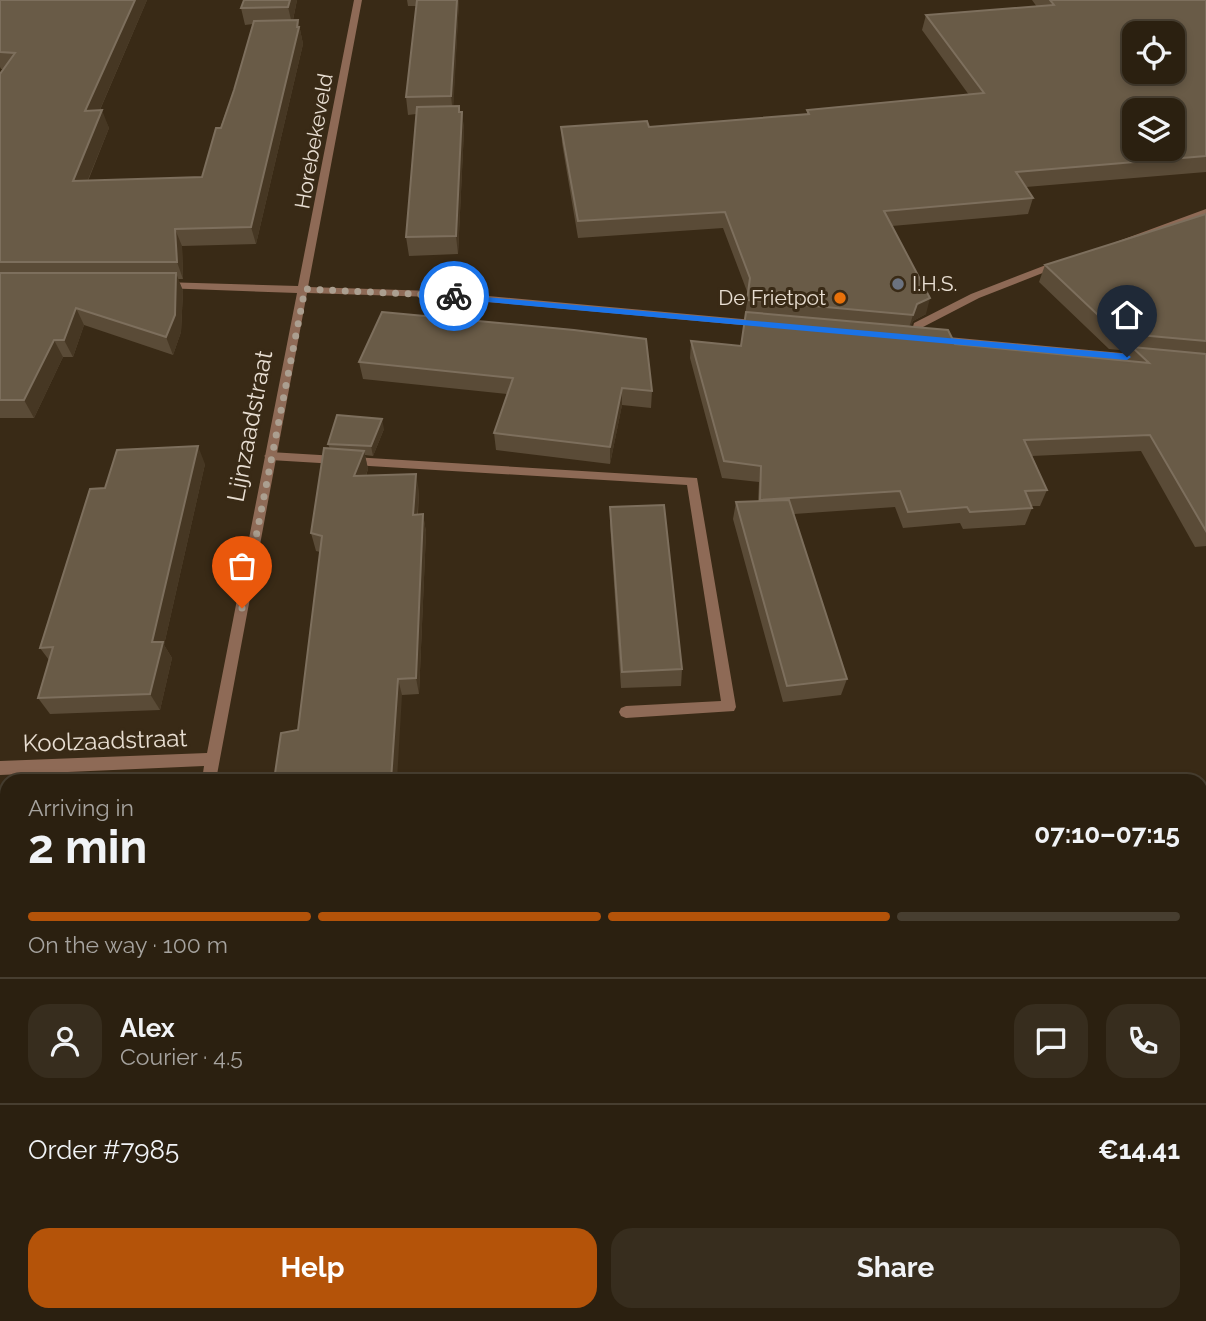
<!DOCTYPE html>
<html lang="en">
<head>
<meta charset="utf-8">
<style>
  :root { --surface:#2b2010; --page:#372d1e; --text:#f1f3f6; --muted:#a6a39f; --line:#473e30; --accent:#b45309 }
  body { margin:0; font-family:Raleway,sans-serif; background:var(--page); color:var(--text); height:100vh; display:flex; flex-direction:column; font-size:26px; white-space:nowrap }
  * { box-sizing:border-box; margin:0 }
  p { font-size:23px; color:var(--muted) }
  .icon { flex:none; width:38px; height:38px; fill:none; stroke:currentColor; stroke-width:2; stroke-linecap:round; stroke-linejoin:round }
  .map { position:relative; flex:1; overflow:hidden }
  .sheet { position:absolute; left:0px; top:774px; width:1208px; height:548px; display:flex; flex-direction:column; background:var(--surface); border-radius:21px 21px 0 0; box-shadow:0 4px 10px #0003,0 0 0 2px var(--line) }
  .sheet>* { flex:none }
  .tools { position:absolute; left:1122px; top:21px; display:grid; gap:14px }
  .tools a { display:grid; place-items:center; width:63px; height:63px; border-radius:14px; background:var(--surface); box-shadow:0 4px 10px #0003,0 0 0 2px var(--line); font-size:35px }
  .pin { position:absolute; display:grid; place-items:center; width:60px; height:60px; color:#fff; margin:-72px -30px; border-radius:50% 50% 50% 0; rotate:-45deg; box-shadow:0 0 7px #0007 }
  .pin .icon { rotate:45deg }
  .courier { position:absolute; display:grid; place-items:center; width:70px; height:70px; margin:-35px; border:5px solid #1a73e8; border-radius:50%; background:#fff; color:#222; box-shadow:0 2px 9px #0007 }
  .overview em { font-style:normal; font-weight:700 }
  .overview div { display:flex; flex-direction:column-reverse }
  .overview { display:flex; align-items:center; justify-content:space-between; height:119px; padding:0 28px }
  h1 { font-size:46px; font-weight:700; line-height:52px }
  .bar { display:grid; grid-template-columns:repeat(4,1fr); gap:10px 7px; align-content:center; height:84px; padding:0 28px }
  .bar i { height:9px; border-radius:5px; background:var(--line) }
  .bar .on { background:var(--accent) }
  .bar p { grid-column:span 4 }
  .line { display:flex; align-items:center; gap:18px; padding:0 28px; border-top:2px solid var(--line) }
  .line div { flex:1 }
  .round { display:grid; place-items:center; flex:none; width:74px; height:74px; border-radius:21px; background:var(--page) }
  .action { display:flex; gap:14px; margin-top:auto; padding:14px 28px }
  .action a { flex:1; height:80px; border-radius:21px; background:var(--accent); color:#fff; font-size:28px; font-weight:700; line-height:80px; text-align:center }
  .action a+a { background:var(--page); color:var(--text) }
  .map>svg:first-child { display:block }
  .water { fill:#01172b; stroke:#46535d; stroke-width:2 }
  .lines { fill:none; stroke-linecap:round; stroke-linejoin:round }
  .lane { fill:#8e6a56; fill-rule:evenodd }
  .street { fill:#8e6a56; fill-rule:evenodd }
  .wall { fill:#5a4b37 }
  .shaded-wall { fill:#463723 }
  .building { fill:#695b47; stroke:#7d6f5d; stroke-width:2; fill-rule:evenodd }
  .route { fill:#1a73e8 }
  .done { stroke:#ab9f90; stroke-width:7; stroke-dasharray:0 12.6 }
  .worship-dot { fill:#6b7280; stroke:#392a16; stroke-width:2.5 }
  .food-dot { fill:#e8710a; stroke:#392a16; stroke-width:2.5 }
  .labels { text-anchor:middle; stroke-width:6; stroke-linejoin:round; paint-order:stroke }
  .far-street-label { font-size:21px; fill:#e8ded2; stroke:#392a16 }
  .far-poi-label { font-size:21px; fill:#e8ded2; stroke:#392a16; text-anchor:start }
  .street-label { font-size:24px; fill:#e8ded2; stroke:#392a16 }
</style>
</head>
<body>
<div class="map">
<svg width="1206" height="1321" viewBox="0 0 1206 1321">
  <rect width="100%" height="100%" fill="#392a16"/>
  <!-- water -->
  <path class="water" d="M 7,1061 L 7,1314 L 15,1314 L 11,1321 L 0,1321 L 0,1063 Z"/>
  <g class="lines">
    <!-- lane -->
    <path class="lane" d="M 270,452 L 697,478 L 736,707 L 734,711 L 626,718 L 621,716 L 619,712 L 621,708 L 626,706 L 721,701 L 687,485 L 270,460 L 264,456 Z"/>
    <!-- street -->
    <path class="street" d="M 354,0 L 362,0 L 308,287 L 433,291 L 764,321 L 769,324 L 764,327 L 433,297 L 307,293 L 216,780 L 202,780 L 204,766 L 0,775 L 0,761 L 207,753 L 297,293 L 162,288 L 157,285 L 162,282 L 298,286 Z
      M 1206,209 L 1206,215 L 1125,244 L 1116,242 Z
      M 1059,260 L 1063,261 L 1063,265 L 979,298 L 923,327 L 919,339 L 915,340 L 910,337 L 914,323 L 971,294 Z
      M 937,336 L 1143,355 L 1149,359 L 1143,363 L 933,341 L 933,337 Z
      M 1200,1015 L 1206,1015 L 1206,1033 L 1200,1033 Z
      M 1200,1172 L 1206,1172 L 1206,1190 L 1200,1191 Z
      M 101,1314 L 121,1314 L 119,1321 L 99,1321 Z"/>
  </g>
  <!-- wall -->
  <path class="wall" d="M 0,0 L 147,0 L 100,110 L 109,128 L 88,181 L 202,177 L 234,90 L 253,24 L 245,25 L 241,8 L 297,0 L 293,20 L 298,20 L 303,44 L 256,244 L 182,246 L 183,279 L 178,279 L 183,291 L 181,332 L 173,355 L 84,325 L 73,357 L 63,357 L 34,418 L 0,418 L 0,74 L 3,69 L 1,69 L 0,67 Z
    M 407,0 L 459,0 L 453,106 L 459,106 L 460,112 L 462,112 L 464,130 L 458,254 L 409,256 L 406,237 L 416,114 L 408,115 L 406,97 L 416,6 L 408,6 Z
    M 1032,0 L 1206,0 L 1206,172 L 1026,187 L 1033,198 L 1028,214 L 892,226 L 926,314 L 913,321 L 910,327 L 955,344 L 1125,361 L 1130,351 L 1109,349 L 1039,282 L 1045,265 L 1206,214 L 1206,546 L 1195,547 L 1141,451 L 1032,456 L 1047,490 L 1040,506 L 1032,506 L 1032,508 L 1025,525 L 963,529 L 960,523 L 903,528 L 895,507 L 794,514 L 847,679 L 841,695 L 783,702 L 733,519 L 736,502 L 758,501 L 759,482 L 722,478 L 690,358 L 691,341 L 741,346 L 748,294 L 723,228 L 578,238 L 562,143 L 561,127 L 649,127 L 807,114 L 807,110 L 969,95 L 922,30 L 926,15 L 1037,7 Z
    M 359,362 L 652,391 L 651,408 L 622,405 L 610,464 L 496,450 L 494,433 L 507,394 L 363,379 Z
    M 384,429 L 373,456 L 365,455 L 368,469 L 366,476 L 419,491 L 418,514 L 423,514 L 426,532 L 419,694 L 402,695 L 298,730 L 320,552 L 316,551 L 311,533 L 330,449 L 328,444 Z
    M 205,464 L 164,645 L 172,658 L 160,710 L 50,714 L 38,698 L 49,660 L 40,648 L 105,488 Z
    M 610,507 L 682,669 L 681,686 L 621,688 L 610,524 Z"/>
  <!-- shaded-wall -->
  <path class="shaded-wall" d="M 135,0 L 147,0 L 92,128 L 85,111 Z
    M 290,0 L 297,0 L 292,24 L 288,7 Z
    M 457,0 L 459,0 L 453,114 L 451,96 Z
    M 298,20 L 303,44 L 256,244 L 251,227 Z
    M 102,110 L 109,128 L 80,199 L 73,181 Z
    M 462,112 L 464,130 L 458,254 L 456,236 Z
    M 175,229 L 182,246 L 183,279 L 177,262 Z
    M 176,273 L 183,291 L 181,332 L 173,355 L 166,337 Z
    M 930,298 L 926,314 L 913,321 L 908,331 L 913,315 L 917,304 Z
    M 76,308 L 84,325 L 73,357 L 64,340 Z
    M 54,340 L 63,357 L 34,418 L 24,400 Z
    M 622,388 L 622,405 L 610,464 L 610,447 Z
    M 382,419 L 384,429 L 373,456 L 371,446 Z
    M 198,446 L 205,464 L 164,645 L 172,658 L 160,710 L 150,694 L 152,642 Z
    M 364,451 L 368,469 L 359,494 L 354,476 Z
    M 416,474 L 419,491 L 416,532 L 413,515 Z
    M 423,514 L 426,532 L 419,694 L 416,678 Z
    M 398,679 L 402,695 L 397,780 L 391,780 Z
    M 345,1314 L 353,1314 L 352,1321 L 344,1321 Z"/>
  <!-- building -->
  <path class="building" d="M 0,0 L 135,0 L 85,111 L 102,110 L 73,181 L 202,177 L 216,128 L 221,128 L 234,90 L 254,21 L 298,20 L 297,27 L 299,27 L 251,227 L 175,229 L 177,262 L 0,262 L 0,74 L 15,53 L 0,52 Z
    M 244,0 L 290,0 L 288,7 L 241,8 Z
    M 417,0 L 457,0 L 451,96 L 406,97 Z
    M 1050,0 L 1206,0 L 1206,156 L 1016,172 L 1033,198 L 884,211 L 930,298 L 917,304 L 913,315 L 747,300 L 750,278 L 725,212 L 578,221 L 561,127 L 647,121 L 649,127 L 809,114 L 807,110 L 984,93 L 926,15 L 1054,5 ZM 1134,33 L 1172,33 L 1172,72 L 1134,72 ZM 1134,110 L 1172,110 L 1172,149 L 1134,149 Z
    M 459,106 L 459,112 L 462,112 L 456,236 L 406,237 L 417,107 Z
    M 1206,214 L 1206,341 L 1117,333 L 1045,265 Z
    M 0,273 L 176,273 L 175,315 L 166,337 L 76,308 L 64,340 L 54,340 L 24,400 L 0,400 Z
    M 382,312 L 574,330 L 646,339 L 652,391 L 622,388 L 610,447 L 494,433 L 513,378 L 359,362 Z
    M 746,312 L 948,330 L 955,344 L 1149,363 L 1132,347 L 1206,354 L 1206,531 L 1150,435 L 1024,440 L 1047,490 L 1025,491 L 1032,508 L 970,512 L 967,507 L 908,512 L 900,491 L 760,500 L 761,466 L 724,461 L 691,341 L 741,346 Z
    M 337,415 L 382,419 L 371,446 L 328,444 Z
    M 198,446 L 152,642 L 163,642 L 150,694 L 38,698 L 53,647 L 40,648 L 90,489 L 105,488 L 117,450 Z
    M 324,448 L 364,451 L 354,476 L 416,474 L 413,515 L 423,514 L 416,678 L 398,679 L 391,780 L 274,780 L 281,733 L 298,730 L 322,536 L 311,533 Z
    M 789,500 L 847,679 L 787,686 L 736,502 Z
    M 664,505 L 682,669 L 622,672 L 610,507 Z
    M 1200,1249 L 1206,1249 L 1206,1321 L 650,1321 L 650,1314 L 1200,1314 Z
    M 188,1314 L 345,1314 L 344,1321 L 187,1321 Z"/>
  <!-- route -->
  <path class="route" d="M 451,294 L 1127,354 L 1131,357 L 1127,360 L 454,299 Z"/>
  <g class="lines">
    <!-- done -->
    <path class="done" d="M 242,608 L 305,289 L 454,296"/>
  </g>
  <!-- markers -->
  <circle class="worship-dot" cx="898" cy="284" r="7"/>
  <circle class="food-dot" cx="840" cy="298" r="7"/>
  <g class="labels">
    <!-- far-street labels -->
    <g class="far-street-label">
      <text transform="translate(314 141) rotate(-80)" y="7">Horebekeveld</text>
    </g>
    <!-- far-poi labels -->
    <g class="far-poi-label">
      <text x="912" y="291">I.H.S.</text>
      <text x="826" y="305" text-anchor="end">De Frietpot</text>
    </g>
    <!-- street labels -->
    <g class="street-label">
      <text transform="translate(250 426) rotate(-79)" y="8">Lijnzaadstraat</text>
      <text transform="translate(105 741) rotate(-2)" y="8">Koolzaadstraat</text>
    </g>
  </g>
</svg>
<div class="tools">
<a><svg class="icon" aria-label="locate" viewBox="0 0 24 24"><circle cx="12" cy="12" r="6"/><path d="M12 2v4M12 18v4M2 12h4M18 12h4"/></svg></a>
<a><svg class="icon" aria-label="layers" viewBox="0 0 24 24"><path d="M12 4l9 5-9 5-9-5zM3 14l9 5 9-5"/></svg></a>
</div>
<div class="pin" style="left:242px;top:608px;background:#ea580c"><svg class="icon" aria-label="bag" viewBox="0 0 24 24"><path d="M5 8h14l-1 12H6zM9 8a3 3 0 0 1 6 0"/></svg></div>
<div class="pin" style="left:1127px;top:357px;background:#1f2937"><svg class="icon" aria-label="home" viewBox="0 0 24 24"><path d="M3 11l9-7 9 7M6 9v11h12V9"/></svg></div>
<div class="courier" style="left:454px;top:296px"><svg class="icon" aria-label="bike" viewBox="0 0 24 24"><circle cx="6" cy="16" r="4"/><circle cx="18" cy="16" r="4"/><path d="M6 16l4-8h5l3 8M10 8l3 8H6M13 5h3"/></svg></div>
<section class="sheet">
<div class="overview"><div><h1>2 min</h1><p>Arriving in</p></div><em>07:10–07:15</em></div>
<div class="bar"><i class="on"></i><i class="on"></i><i class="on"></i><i></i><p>On the way · 100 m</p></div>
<div class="line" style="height:126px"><a class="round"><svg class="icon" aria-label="person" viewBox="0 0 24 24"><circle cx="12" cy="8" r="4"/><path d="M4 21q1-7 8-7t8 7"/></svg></a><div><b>Alex</b><p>Courier · 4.5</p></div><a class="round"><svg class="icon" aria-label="chat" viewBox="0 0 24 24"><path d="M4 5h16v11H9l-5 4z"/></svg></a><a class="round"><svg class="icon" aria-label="phone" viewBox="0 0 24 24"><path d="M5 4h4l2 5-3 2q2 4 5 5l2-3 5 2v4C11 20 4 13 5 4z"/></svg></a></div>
<div class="line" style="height:91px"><div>Order #7985</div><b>€14.41</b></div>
<div class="action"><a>Help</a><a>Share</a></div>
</section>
</div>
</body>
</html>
